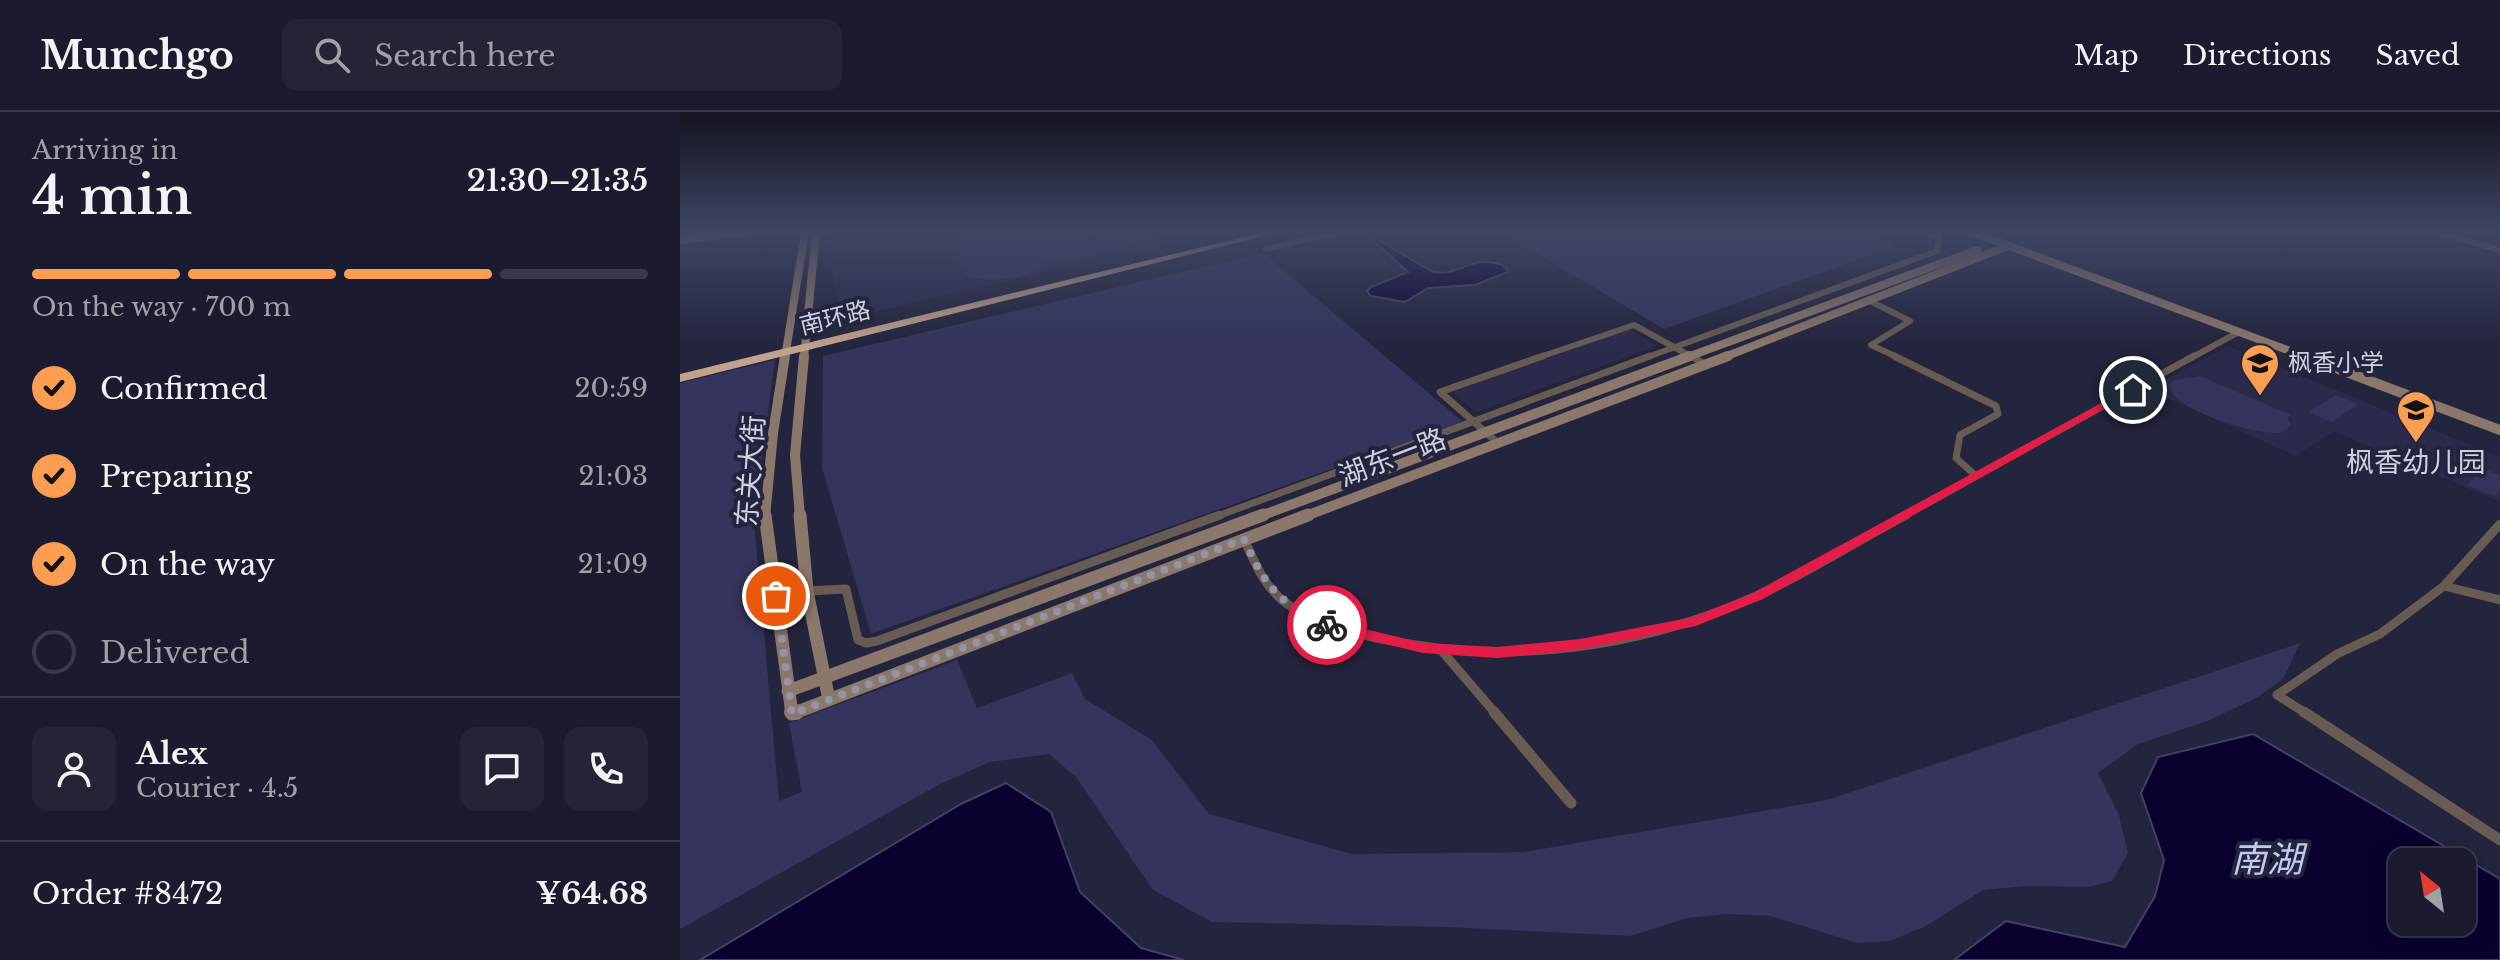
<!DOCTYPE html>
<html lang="en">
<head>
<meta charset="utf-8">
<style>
  :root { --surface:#1a1b2e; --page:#232436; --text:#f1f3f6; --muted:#9fa1aa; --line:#38394a; --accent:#fb9e51 }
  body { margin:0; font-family:"Libre Baskerville","Noto Sans SC",serif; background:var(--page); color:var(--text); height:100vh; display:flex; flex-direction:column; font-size:30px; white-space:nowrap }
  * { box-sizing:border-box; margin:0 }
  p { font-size:26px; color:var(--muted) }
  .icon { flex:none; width:44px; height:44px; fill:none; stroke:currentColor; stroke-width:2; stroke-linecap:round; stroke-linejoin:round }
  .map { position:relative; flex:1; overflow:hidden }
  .details { display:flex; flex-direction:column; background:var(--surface); width:680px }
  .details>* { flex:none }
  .needle { width:52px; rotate:330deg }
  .controls { position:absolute; left:1708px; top:736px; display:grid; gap:16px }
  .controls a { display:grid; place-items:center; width:88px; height:88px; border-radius:16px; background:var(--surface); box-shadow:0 4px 20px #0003,0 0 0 2px var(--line); font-size:40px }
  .pin { position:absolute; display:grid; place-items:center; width:68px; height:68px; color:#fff; margin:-34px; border:4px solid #fff; border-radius:50%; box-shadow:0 2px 8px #0007 }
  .courier { position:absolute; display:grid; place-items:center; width:80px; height:80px; margin:-40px; border:6px solid #e11d48; border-radius:50%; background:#fff; color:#222; box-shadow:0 2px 10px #0007 }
  .overview em { font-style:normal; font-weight:600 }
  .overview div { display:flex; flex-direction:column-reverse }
  .overview { display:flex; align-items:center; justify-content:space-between; height:136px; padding:0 32px }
  h1 { font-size:52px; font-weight:600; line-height:60px }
  .bar { display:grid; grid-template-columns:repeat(4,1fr); gap:12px 8px; align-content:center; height:96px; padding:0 32px }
  .bar i { height:10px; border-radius:6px; background:var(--line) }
  .bar .current { background:var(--accent) }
  .bar p { grid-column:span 4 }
  .line { display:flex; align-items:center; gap:20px; padding:0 32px; border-top:2px solid var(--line) }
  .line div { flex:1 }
  .round { display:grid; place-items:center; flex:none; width:84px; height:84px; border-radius:16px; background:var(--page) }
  ol { padding:0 32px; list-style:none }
  li { display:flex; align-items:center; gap:24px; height:88px }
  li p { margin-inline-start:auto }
  li .icon { padding:8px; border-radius:50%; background:var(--accent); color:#111; stroke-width:4 }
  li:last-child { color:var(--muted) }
  li i { width:44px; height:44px; border:4px solid var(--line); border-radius:50% }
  header { display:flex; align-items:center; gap:48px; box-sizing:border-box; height:112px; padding:0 40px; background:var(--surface); border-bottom:2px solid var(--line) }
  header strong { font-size:38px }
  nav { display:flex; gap:44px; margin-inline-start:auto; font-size:28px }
  .search { width:560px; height:72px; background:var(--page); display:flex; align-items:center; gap:20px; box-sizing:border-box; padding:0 28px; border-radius:16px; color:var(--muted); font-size:30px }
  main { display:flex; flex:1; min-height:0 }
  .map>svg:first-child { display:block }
  .built { fill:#2a2b4a }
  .green { fill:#34345c }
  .water { fill:#0a012f; stroke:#453f64; stroke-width:2; fill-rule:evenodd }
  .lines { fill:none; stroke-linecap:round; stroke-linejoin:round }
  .street-far3 { stroke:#675b53; stroke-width:6 }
  .street-far2 { stroke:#675b53; stroke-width:7 }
  .street-far1 { stroke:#675b53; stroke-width:9 }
  .street { stroke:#675b53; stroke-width:11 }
  .secondary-far3 { stroke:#8c786b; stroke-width:8 }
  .secondary-far2 { stroke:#8c786b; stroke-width:10 }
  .secondary-far1 { stroke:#8c786b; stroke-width:13 }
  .secondary { stroke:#8c786b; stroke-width:16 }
  .highway { fill:#c1a38d; fill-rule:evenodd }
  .route { fill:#e11d48 }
  .done { stroke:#9294a8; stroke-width:8; stroke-dasharray:0 14.4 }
  .labels { text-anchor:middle; stroke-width:8; stroke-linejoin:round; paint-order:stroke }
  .far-street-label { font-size:24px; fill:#ced0e1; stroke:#23243d }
  .far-poi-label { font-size:24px; fill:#ced0e1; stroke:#23243d; text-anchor:start }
  .street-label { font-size:28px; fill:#ced0e1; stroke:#23243d }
  .poi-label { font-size:28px; fill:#ced0e1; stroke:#23243d }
  .near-water-label { font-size:36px; font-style:italic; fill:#c5c8f0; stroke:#23243d }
</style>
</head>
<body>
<header>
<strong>Munchgo</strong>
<div class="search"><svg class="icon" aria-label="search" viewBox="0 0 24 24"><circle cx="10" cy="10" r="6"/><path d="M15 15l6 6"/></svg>Search here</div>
<nav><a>Map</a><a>Directions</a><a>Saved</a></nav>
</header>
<main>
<section class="details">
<div class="overview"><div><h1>4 min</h1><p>Arriving in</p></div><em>21:30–21:35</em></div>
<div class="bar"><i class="current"></i><i class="current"></i><i class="current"></i><i></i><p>On the way · 700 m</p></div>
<ol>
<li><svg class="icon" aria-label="check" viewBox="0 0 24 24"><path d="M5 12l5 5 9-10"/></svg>Confirmed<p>20:59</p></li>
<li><svg class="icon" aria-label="check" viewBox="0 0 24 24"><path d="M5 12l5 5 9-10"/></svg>Preparing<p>21:03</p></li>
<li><svg class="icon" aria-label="check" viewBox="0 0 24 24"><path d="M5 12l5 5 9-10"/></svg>On the way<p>21:09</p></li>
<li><i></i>Delivered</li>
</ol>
<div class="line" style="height:144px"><a class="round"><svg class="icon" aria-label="person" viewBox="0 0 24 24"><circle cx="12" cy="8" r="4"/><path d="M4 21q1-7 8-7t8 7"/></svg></a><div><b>Alex</b><p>Courier · 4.5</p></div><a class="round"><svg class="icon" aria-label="chat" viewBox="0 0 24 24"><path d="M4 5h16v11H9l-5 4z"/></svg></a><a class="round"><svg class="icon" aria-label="phone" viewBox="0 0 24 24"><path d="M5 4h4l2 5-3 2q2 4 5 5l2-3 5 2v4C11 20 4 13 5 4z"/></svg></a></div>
<div class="line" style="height:104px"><div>Order #8472</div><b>¥64.68</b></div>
</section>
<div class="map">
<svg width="1820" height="848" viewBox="0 0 1820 848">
  <rect width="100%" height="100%" fill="#23243d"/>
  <!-- built -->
  <path class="built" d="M 182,119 L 472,119 L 484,132 L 160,208 L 147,126 Z
    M 949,217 L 977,234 L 796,300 L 772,280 Z
    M 1548,234 L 1820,345 L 1820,390 L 1654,319 L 1616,344 L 1468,277 Z"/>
  <!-- green -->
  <path class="green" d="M 294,119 L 399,119 L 421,141 L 376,152 L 365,139 L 370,147 C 351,169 315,169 288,166 L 272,136 L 276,128 Z
    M 409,119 L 463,119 L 474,130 L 428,141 Z
    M 819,119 L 1212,119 L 1194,125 L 1216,134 L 984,217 Z
    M 583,141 L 783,310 L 191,522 L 142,356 L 143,244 Z
    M 95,248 L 74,409 L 99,689 L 122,680 L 109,611 L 277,548 L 297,596 L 392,561 L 405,587 L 472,628 L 529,702 L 672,742 L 844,740 L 1147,688 L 1620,531 L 1603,567 L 1578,585 L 1530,608 L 1458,632 L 1418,661 L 1439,703 L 1448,741 L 1432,769 L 1410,775 L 1346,774 L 1303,778 L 1246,814 L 1210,829 L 1177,831 L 1091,804 L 1047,802 L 1007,806 L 951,824 L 766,815 L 532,810 L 473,778 L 396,665 L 369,642 L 310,650 L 260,672 L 0,817 L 0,271 Z
    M 1520,264 L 1611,303 L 1607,306 L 1611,313 L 1601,321 C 1576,323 1497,300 1488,274 L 1491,269 Z
    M 1656,283 L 1679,292 L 1652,310 L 1628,300 Z
    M 1804,357 L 1820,363 L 1820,379 L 1814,384 L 1786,373 Z"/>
  <!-- water -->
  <path class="water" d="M 683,119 L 753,160 C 780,165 789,142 823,153 L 828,160 L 795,173 L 748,176 L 725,190 L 691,184 L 687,179 L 691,175 L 728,160 Z
    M 1573,622 L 1820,767 L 1820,848 L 1274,848 L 1326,809 L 1445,835 L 1475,784 L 1484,748 L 1461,681 L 1478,645 ZM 1722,750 L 1782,750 L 1782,810 L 1722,810 Z
    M 326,671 L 371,700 L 400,780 L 461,836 L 504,848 L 20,848 L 281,692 Z"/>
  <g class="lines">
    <!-- street-far3 -->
    <path class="street-far3" d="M 1753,119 L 1820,138
      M 586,137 L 661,119
      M 1192,190 L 1230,209 L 1191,233 L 1219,246
      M 857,246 L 954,213 L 1014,246
      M 965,246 L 1257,139 L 1259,124 L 1245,119
      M 1511,246 L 1557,221"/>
    <!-- street-far2 -->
    <path class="street-far2" d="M 1011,244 L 1026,253
      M 1214,244 L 1316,294 L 1318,302 L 1280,323 L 1276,346 L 1296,364
      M 818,331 L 760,280 L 863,244
      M 535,405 L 970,244
      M 1222,405 L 1514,244"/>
    <!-- street-far1 -->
    <path class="street-far1" d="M 564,427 C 574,449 583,472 602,488 C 629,510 664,519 697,526 C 814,552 932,540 1043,498 C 1107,474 1166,435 1226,403
      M 1764,474 L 1820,488
      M 127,479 L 166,477 L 178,528 L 186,531 L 197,529 L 540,403
      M 761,538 L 816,602
      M 1627,602 L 1597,583 L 1657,542 L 1700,522 L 1764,474 L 1820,412"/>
    <!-- street -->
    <path class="street" d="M 814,600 L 891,691
      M 1624,600 L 1820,728"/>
    <!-- secondary-far3 -->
    <path class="secondary-far3" d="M 1289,119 L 1629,246
      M 0,128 L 70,119
      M 105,246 L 125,119
      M 124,246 L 136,119
      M 1005,246 L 1297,138
      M 1042,246 L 1328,134"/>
    <!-- secondary-far2 -->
    <path class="secondary-far2" d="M 1624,244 L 1820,318
      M 85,405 L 93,321 L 105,244
      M 120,405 L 115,343 L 124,244
      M 578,405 L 1010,244
      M 623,405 L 1048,244"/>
    <!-- secondary-far1 -->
    <path class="secondary-far1" d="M 85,403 L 112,602 L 628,403
      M 120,403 L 127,479 L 149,588
      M 108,579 L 583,403"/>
    <!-- secondary -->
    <path class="secondary" d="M 112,600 L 116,600"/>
    <!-- highway -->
    <path class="highway" d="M 588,119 L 604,119 L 0,270 L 0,262 Z"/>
  </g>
  <!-- sky -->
  <linearGradient id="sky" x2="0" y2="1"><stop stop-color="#131422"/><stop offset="0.5" stop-color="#3f4562"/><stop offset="1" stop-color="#3f4562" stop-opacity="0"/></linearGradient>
  <rect width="1820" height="237" fill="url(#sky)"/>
  <!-- route -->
  <path class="route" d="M 1449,276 L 1458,278 L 1083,487 L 1016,514 L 900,538 L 817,546 L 743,541 L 647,518 L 640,513 L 647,508 L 743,531 L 817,535 L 900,527 L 1013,505 L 1073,481 Z"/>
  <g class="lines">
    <!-- done -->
    <path class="done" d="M 96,484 L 112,602 L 564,427 C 585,474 599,492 647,513"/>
  </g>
  <!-- icons -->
  <defs>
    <symbol id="school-pin" viewBox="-11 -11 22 30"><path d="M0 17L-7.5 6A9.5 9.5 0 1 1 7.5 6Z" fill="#fb9e51" stroke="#23243d"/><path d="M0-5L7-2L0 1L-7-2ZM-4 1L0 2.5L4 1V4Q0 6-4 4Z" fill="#111"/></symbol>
  </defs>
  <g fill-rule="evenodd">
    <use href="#school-pin" x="1558" y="229" width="44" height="60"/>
    <use href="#school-pin" x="1714" y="276" width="44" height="60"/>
  </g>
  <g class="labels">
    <!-- far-street labels -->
    <g class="far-street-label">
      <text transform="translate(155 206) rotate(-14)" y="8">南环路</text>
    </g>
    <!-- far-poi labels -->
    <g class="far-poi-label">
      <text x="1608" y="259">枫香小学</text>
    </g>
    <!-- street labels -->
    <g class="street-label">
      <text transform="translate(712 345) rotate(-21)" y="10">湖东一路</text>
      <text transform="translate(70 359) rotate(-86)" y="10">东关大街</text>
    </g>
    <!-- poi labels -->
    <g class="poi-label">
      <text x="1736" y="360">枫香幼儿园</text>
    </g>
    <!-- near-water labels -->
    <g class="near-water-label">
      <text x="1587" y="760">南湖</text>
    </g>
  </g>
</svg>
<div class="controls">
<a><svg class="needle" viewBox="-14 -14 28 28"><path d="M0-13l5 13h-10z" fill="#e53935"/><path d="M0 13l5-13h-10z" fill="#9fa1aa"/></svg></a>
</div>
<div class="pin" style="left:96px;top:484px;background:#ea580c"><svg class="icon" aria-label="bag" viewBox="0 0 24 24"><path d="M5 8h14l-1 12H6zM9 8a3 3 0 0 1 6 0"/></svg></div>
<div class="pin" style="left:1453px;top:278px;background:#1f2937"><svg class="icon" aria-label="home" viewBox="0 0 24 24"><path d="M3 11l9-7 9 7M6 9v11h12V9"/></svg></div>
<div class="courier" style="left:647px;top:513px"><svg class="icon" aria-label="bike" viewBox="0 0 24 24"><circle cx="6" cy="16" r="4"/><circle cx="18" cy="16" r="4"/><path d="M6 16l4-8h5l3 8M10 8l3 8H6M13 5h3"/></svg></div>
</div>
</main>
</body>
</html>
